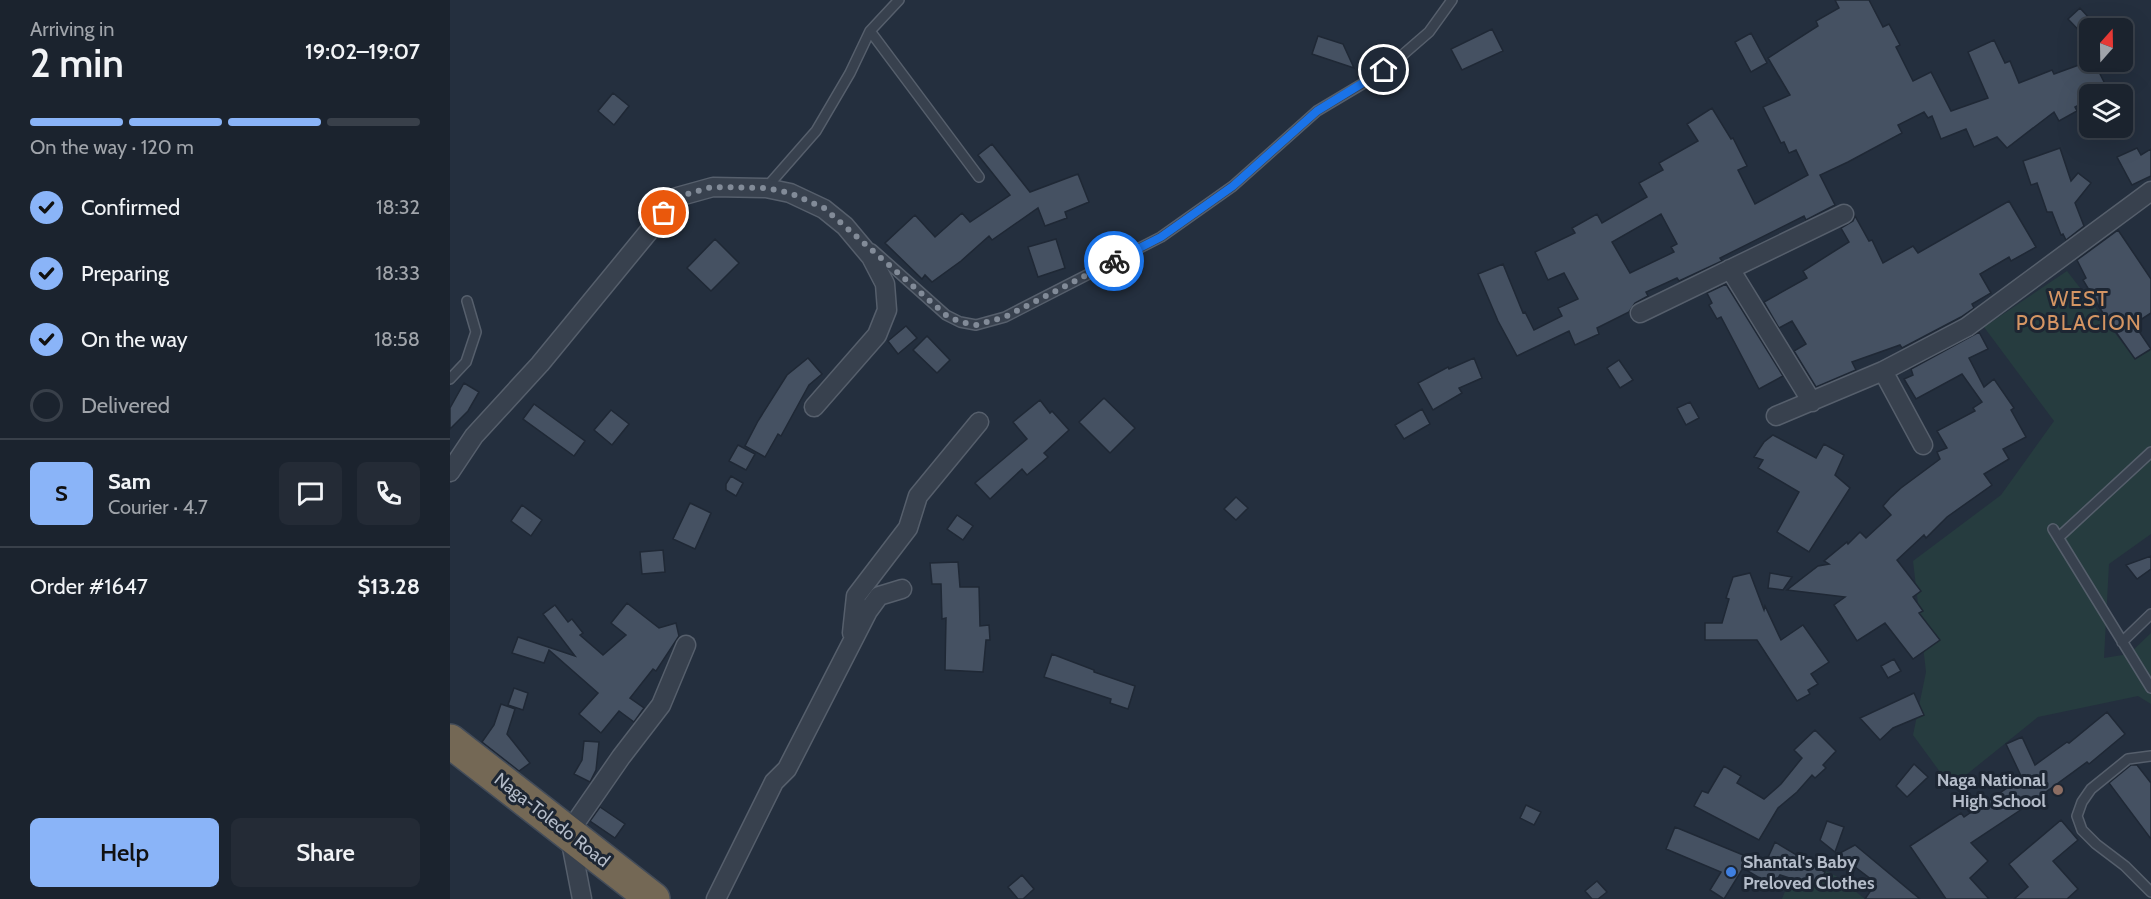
<!DOCTYPE html>
<html lang="en">
<head>
<meta charset="utf-8">
<style>
  :root { --surface:#1b232e; --page:#242b36; --text:#f1f3f6; --muted:#a0a4aa; --line:#39404a; --accent:#8ab4f8 }
  body { margin:0; font-family:Cabin,sans-serif; background:var(--page); color:var(--text); height:100vh; display:flex; flex-direction:column; font-size:22px; white-space:nowrap }
  * { box-sizing:border-box; margin:0 }
  p { font-size:20px; color:var(--muted) }
  .icon { flex:none; width:33px; height:33px; fill:none; stroke:currentColor; stroke-width:2; stroke-linecap:round; stroke-linejoin:round }
  .map { position:relative; flex:1; overflow:hidden }
  .drawer { display:flex; flex-direction:column; background:var(--surface); width:450px }
  .drawer>* { flex:none }
  .needle { width:39px; rotate:20deg }
  .tools { position:absolute; left:1629px; top:18px; display:grid; gap:12px }
  .tools a { display:grid; place-items:center; width:54px; height:54px; border-radius:9px; background:var(--surface); box-shadow:0 6px 24px #0002,0 0 0 2px var(--line); font-size:30px }
  .pin { position:absolute; display:grid; place-items:center; width:51px; height:51px; color:#fff; margin:-26px; border:3px solid #fff; border-radius:50%; box-shadow:0 2px 6px #0007 }
  .courier { position:absolute; display:grid; place-items:center; width:60px; height:60px; margin:-30px; border:4px solid #1a73e8; border-radius:50%; background:#fff; color:#222; box-shadow:0 2px 8px #0007 }
  .head em { font-style:normal; font-weight:600 }
  .head div { display:flex; flex-direction:column-reverse }
  .head { display:flex; align-items:center; justify-content:space-between; height:102px; padding:0 30px }
  h1 { font-size:39px; font-weight:600; line-height:45px }
  .bar { display:grid; grid-template-columns:repeat(4,1fr); gap:9px 6px; align-content:center; height:72px; padding:0 30px }
  .bar i { height:8px; border-radius:4px; background:var(--line) }
  .bar .selected { background:var(--accent) }
  .bar p { grid-column:span 4 }
  .line { display:flex; align-items:center; gap:15px; padding:0 30px; border-top:2px solid var(--line) }
  .line div { flex:1 }
  .round { display:grid; place-items:center; flex:none; width:63px; height:63px; border-radius:9px; background:var(--page) }
  ol { padding:0 30px; list-style:none }
  li { display:flex; align-items:center; gap:18px; height:66px }
  li p { margin-inline-start:auto }
  li .icon { padding:6px; border-radius:50%; background:var(--accent); color:#111; stroke-width:4 }
  li:last-child { color:var(--muted) }
  li i { width:33px; height:33px; border:3px solid var(--line); border-radius:50% }
  .primary-button { display:flex; gap:12px; margin-top:auto; padding:12px 30px }
  .primary-button a { flex:1; height:69px; border-radius:9px; background:var(--accent); color:#111; font-size:24px; font-weight:600; line-height:69px; text-align:center }
  .primary-button a+a { background:var(--page); color:var(--text) }
  main { display:flex; flex:1; min-height:0 }
  .map>svg:first-child { display:block }
  .green { fill:#263c3f }
  .building { fill:#455162; stroke:#1f2835; stroke-width:1.5; fill-rule:evenodd }
  .lines { fill:none; stroke-linecap:round; stroke-linejoin:round }
  .lane-casing { stroke:#565f6c; stroke-width:12 }
  .street-casing { stroke:#565f6c; stroke-width:21 }
  .highway-casing { stroke:#434c59; stroke-width:36 }
  .lane { stroke:#38414e; stroke-width:9 }
  .street { stroke:#38414e; stroke-width:18 }
  .highway { stroke:#746855; stroke-width:33 }
  .done { stroke:#828b98; stroke-width:6; stroke-dasharray:0 10.8 }
  .route { stroke:#1a73e8; stroke-width:8 }
  .education-dot { fill:#8d6e63; stroke:#1d2633; stroke-width:2 }
  .shop-dot { fill:#3f7fe0; stroke:#1d2633; stroke-width:2 }
  .labels { text-anchor:middle; stroke-width:6; stroke-linejoin:round; paint-order:stroke }
  .poi-label { font-size:18px; font-weight:bold; fill:#b4bcc9; stroke:#1d2633; text-anchor:end }
  .street-label { font-size:18px; fill:#b4bcc9; stroke:#1d2633 }
  .quarter-label { font-size:21px; letter-spacing:1.5px; fill:#d59563; stroke:#1d2633 }
</style>
</head>
<body>
<main>
<section class="drawer">
<div class="head"><div><h1>2 min</h1><p>Arriving in</p></div><em>19:02–19:07</em></div>
<div class="bar"><i class="selected"></i><i class="selected"></i><i class="selected"></i><i></i><p>On the way · 120 m</p></div>
<ol>
<li><svg class="icon" aria-label="check" viewBox="0 0 24 24"><path d="M5 12l5 5 9-10"/></svg>Confirmed<p>18:32</p></li>
<li><svg class="icon" aria-label="check" viewBox="0 0 24 24"><path d="M5 12l5 5 9-10"/></svg>Preparing<p>18:33</p></li>
<li><svg class="icon" aria-label="check" viewBox="0 0 24 24"><path d="M5 12l5 5 9-10"/></svg>On the way<p>18:58</p></li>
<li><i></i>Delivered</li>
</ol>
<div class="line" style="height:108px"><b class="round" style="background:var(--accent);color:#111">S</b><div><b>Sam</b><p>Courier · 4.7</p></div><a class="round"><svg class="icon" aria-label="chat" viewBox="0 0 24 24"><path d="M4 5h16v11H9l-5 4z"/></svg></a><a class="round"><svg class="icon" aria-label="phone" viewBox="0 0 24 24"><path d="M5 4h4l2 5-3 2q2 4 5 5l2-3 5 2v4C11 20 4 13 5 4z"/></svg></a></div>
<div class="line" style="height:78px"><div>Order #1647</div><b>$13.28</b></div>
<div class="primary-button"><a>Help</a><a>Share</a></div>
</section>
<div class="map">
<svg width="1701" height="899" viewBox="0 0 1701 899">
  <rect width="100%" height="100%" fill="#242f3e"/>
  <!-- green -->
  <path class="green" d="M 1617,271 L 1685,359 L 1701,350 L 1701,534 L 1659,564 L 1654,658 L 1679,654 L 1701,633 L 1701,704 L 1688,696 L 1588,717 L 1501,787 L 1463,735 L 1476,672 L 1463,561 L 1551,495 L 1604,421 L 1534,327 Z
    M 1348,858 L 1386,876 L 1415,899 L 1332,899 Z"/>
  <!-- building -->
  <path class="building" d="M 1385,0 L 1419,0 L 1433,27 L 1439,24 L 1450,45 L 1446,47 L 1463,81 L 1481,72 L 1501,111 L 1538,98 L 1518,52 L 1544,40 L 1555,63 L 1560,61 L 1569,83 L 1602,70 L 1604,74 L 1637,62 L 1644,62 L 1660,94 L 1640,94 L 1640,99 L 1625,107 L 1627,111 L 1609,121 L 1604,112 L 1557,148 L 1547,137 L 1524,147 L 1516,129 L 1491,139 L 1482,116 L 1478,118 L 1474,112 L 1448,125 L 1452,133 L 1398,162 L 1370,175 L 1385,205 L 1356,220 L 1354,216 L 1270,258 L 1272,261 L 1229,281 L 1227,278 L 1196,292 L 1198,296 L 1185,303 L 1179,312 L 1147,328 L 1149,334 L 1125,345 L 1119,331 L 1067,356 L 1048,321 L 1028,274 L 1053,264 L 1073,313 L 1075,312 L 1084,330 L 1112,316 L 1108,308 L 1128,299 L 1114,273 L 1098,280 L 1085,252 L 1125,233 L 1122,228 L 1147,214 L 1152,223 L 1197,197 L 1189,183 L 1213,170 L 1209,163 L 1248,141 L 1237,124 L 1262,108 L 1281,139 L 1283,138 L 1297,166 L 1288,170 L 1305,204 L 1358,175 L 1346,150 L 1339,153 L 1334,142 L 1331,143 L 1313,107 L 1340,95 L 1318,58 L 1368,26 L 1366,21 L 1389,8 ZM 1211,214 L 1227,244 L 1221,247 L 1224,252 L 1180,273 L 1162,242 Z
    M 1630,8 L 1640,19 L 1640,42 L 1618,19 Z
    M 1042,29 L 1053,51 L 1012,70 L 1001,49 Z
    M 1301,33 L 1317,63 L 1301,72 L 1285,42 Z
    M 868,36 L 893,44 L 904,68 L 862,54 Z
    M 163,93 L 179,106 L 164,125 L 148,111 Z
    M 542,144 L 580,192 L 628,174 L 639,202 L 615,212 L 617,218 L 595,226 L 588,208 L 542,240 L 539,236 L 511,261 L 482,282 L 475,275 L 472,279 L 435,243 L 465,215 L 485,237 L 512,213 L 520,222 L 560,195 L 528,155 Z
    M 1610,148 L 1621,181 L 1628,173 L 1641,183 L 1625,203 L 1634,226 L 1616,240 L 1613,234 L 1611,235 L 1602,212 L 1597,212 L 1587,183 L 1581,185 L 1573,161 Z
    M 1687,148 L 1691,155 L 1701,149 L 1701,176 L 1682,185 L 1667,157 Z
    M 1559,201 L 1586,247 L 1561,261 L 1559,257 L 1530,274 L 1541,293 L 1522,304 L 1524,308 L 1511,317 L 1452,348 L 1450,345 L 1402,362 L 1406,370 L 1366,387 L 1344,351 L 1356,344 L 1342,321 L 1329,328 L 1314,302 L 1357,278 L 1353,271 L 1399,242 L 1391,228 L 1403,221 L 1405,216 L 1419,241 L 1422,240 L 1433,263 L 1463,246 L 1468,253 Z
    M 1668,230 L 1701,279 L 1701,313 L 1684,324 L 1701,349 L 1685,359 L 1656,318 L 1633,280 L 1636,278 L 1627,260 Z
    M 265,239 L 289,263 L 261,291 L 237,268 Z
    M 606,239 L 615,268 L 588,277 L 578,247 Z
    M 1276,284 L 1333,376 L 1309,389 L 1271,317 L 1267,319 L 1259,305 L 1262,303 L 1257,293 Z
    M 456,326 L 467,338 L 448,354 L 438,341 Z
    M 1529,332 L 1538,349 L 1519,358 L 1534,387 L 1544,379 L 1564,408 L 1561,410 L 1576,437 L 1553,449 L 1559,459 L 1534,474 L 1542,485 L 1497,517 L 1476,538 L 1474,535 L 1447,560 L 1471,591 L 1463,597 L 1473,611 L 1469,613 L 1490,640 L 1463,659 L 1435,623 L 1407,641 L 1384,605 L 1395,597 L 1337,590 L 1368,566 L 1379,564 L 1374,561 L 1397,542 L 1398,544 L 1410,532 L 1416,538 L 1441,515 L 1433,506 L 1440,498 L 1451,488 L 1490,459 L 1487,452 L 1497,448 L 1487,431 L 1525,411 L 1523,408 L 1532,402 L 1512,374 L 1466,399 L 1454,379 L 1463,375 L 1461,369 Z
    M 477,336 L 500,360 L 487,373 L 463,350 Z
    M 358,358 L 372,374 L 359,385 L 331,436 L 328,434 L 315,457 L 295,446 L 308,421 L 337,375 Z
    M 1024,358 L 1032,378 L 1009,388 L 1012,393 L 983,410 L 968,383 L 998,367 L 999,369 Z
    M 1169,360 L 1183,380 L 1170,388 L 1157,368 Z
    M 14,383 L 29,392 L 18,411 L 0,429 L 0,408 Z
    M 654,398 L 685,428 L 660,453 L 629,422 Z
    M 590,400 L 600,413 L 602,411 L 619,430 L 594,453 L 598,457 L 577,475 L 572,469 L 540,499 L 525,483 L 577,439 L 563,422 Z
    M 1240,402 L 1249,418 L 1236,425 L 1227,408 Z
    M 84,404 L 135,441 L 124,456 L 73,419 Z
    M 972,409 L 980,424 L 954,439 L 945,425 Z
    M 161,410 L 179,424 L 162,445 L 144,430 Z
    M 1323,435 L 1366,458 L 1374,444 L 1394,455 L 1385,475 L 1400,488 L 1359,552 L 1327,532 L 1349,492 L 1308,468 L 1313,460 L 1304,457 L 1314,442 Z
    M 288,445 L 305,454 L 296,470 L 279,461 Z
    M 281,476 L 293,483 L 286,496 L 276,490 L 276,484 Z
    M 786,497 L 798,508 L 786,520 L 774,509 Z
    M 240,503 L 261,513 L 245,549 L 223,539 Z
    M 72,505 L 92,520 L 81,536 L 61,521 Z
    M 507,515 L 523,526 L 513,540 L 497,529 Z
    M 213,550 L 215,572 L 192,574 L 190,552 Z
    M 1701,556 L 1701,569 L 1687,579 L 1676,565 Z
    M 508,562 L 510,587 L 529,587 L 530,626 L 539,625 L 540,640 L 536,640 L 533,672 L 495,670 L 496,618 L 492,619 L 491,584 L 482,584 L 480,563 Z
    M 1300,573 L 1314,610 L 1315,606 L 1331,640 L 1353,625 L 1379,662 L 1361,674 L 1368,684 L 1358,690 L 1360,694 L 1347,701 L 1307,640 L 1255,640 L 1255,623 L 1272,623 L 1279,599 L 1276,598 L 1283,577 Z
    M 1320,573 L 1342,577 L 1333,590 L 1318,588 Z
    M 177,603 L 209,628 L 226,623 L 229,636 L 206,671 L 203,669 L 180,698 L 194,708 L 184,722 L 169,711 L 151,733 L 129,714 L 148,693 L 99,650 L 94,663 L 62,653 L 68,637 L 125,656 L 93,614 L 105,605 L 118,622 L 122,619 L 133,633 L 130,635 L 153,655 L 176,635 L 161,623 Z
    M 602,654 L 644,670 L 644,672 L 685,686 L 678,709 L 660,703 L 661,699 L 594,677 Z
    M 1444,659 L 1451,671 L 1438,678 L 1431,666 Z
    M 64,688 L 78,693 L 73,710 L 58,705 Z
    M 1464,693 L 1474,715 L 1443,728 L 1430,740 L 1410,718 Z
    M 51,704 L 65,709 L 57,734 L 80,763 L 69,771 L 32,742 L 44,725 Z
    M 1657,712 L 1675,734 L 1639,764 L 1637,762 L 1581,803 L 1521,843 L 1538,861 L 1520,878 L 1539,899 L 1496,899 L 1460,846 L 1511,813 L 1514,817 L 1572,778 L 1556,744 L 1572,737 L 1585,765 L 1617,742 L 1619,743 Z
    M 1365,730 L 1386,751 L 1373,765 L 1376,768 L 1365,778 L 1362,775 L 1347,792 L 1328,808 L 1309,840 L 1244,806 L 1252,791 L 1258,793 L 1274,766 L 1291,776 L 1287,783 L 1314,799 L 1331,784 L 1352,758 L 1344,750 Z
    M 134,741 L 149,742 L 146,770 L 140,782 L 124,774 L 132,760 Z
    M 1464,764 L 1478,777 L 1457,797 L 1446,786 Z
    M 1681,765 L 1687,765 L 1701,783 L 1701,839 L 1659,783 Z
    M 1076,805 L 1091,812 L 1084,825 L 1070,818 Z
    M 150,807 L 175,824 L 165,838 L 140,821 Z
    M 1611,820 L 1628,840 L 1603,861 L 1628,889 L 1617,899 L 1564,899 L 1578,887 L 1559,864 Z
    M 1377,821 L 1394,827 L 1385,852 L 1370,840 Z
    M 1225,827 L 1315,864 L 1325,842 L 1375,872 L 1371,881 L 1361,885 L 1330,875 L 1323,886 L 1293,868 L 1274,899 L 1260,890 L 1271,872 L 1216,849 Z
    M 1405,845 L 1470,899 L 1415,899 L 1426,883 L 1388,854 Z
    M 572,875 L 584,889 L 573,899 L 568,899 L 558,887 Z
    M 1147,881 L 1157,892 L 1148,899 L 1142,899 L 1135,891 Z"/>
  <g class="lines">
    <defs>
      <path id="lane" d="M 420,31 L 529,177
        M 316,188 L 366,131 L 400,73 L 420,31 L 449,0
        M 422,249 L 496,315 L 510,322 L 526,325 L 555,317 L 711,237 L 783,186 L 867,111 L 934,71 L 979,32 L 1002,0
        M 0,379 L 16,362 L 26,332 L 17,301
        M 1603,529 L 1701,688
        M 1609,537 L 1701,452
        M 1672,642 L 1701,614
        M 1701,756 L 1678,759 L 1641,789 L 1632,802 L 1627,816 L 1632,830 L 1646,844 L 1675,866 L 1701,892"/>
      <path id="street" d="M 1280,269 L 1362,402
        M 1190,313 L 1394,214
        M 1433,371 L 1473,445
        M 1326,416 L 1433,371 L 1517,327 L 1701,191
        M 0,472 L 24,436 L 90,364 L 227,197 L 263,187 L 316,188 L 340,193 L 374,209 L 395,226 L 421,257 L 435,284 L 437,310 L 427,335 L 364,407
        M 402,633 L 406,596 L 458,528 L 468,496 L 529,422
        M 132,899 L 119,832 L 171,757 L 211,705 L 236,645
        M 266,899 L 324,782 L 337,769 L 418,611 L 429,596 L 452,589"/>
      <path id="highway" d="M 0,741 L 203,899"/>
    </defs>
    <!-- lane casing -->
    <use href="#lane" class="lane-casing"/>
    <!-- street casing -->
    <use href="#street" class="street-casing"/>
    <!-- highway casing -->
    <use href="#highway" class="highway-casing"/>
    <!-- lane -->
    <use href="#lane" class="lane"/>
    <!-- street -->
    <use href="#street" class="street"/>
    <!-- highway -->
    <use href="#highway" class="highway"/>
  </g>
  <g class="lines">
    <!-- done -->
    <path class="done" d="M 214,213 L 227,197 L 262,187 L 316,188 L 340,193 L 374,208 L 496,315 L 510,322 L 526,325 L 555,317 L 664,261"/>
    <!-- route -->
    <path class="route" d="M 664,261 L 711,237 L 783,186 L 867,111 L 934,70"/>
  </g>
  <!-- markers -->
  <circle class="education-dot" cx="1608" cy="790" r="6"/>
  <circle class="shop-dot" cx="1281" cy="872" r="6"/>
  <g class="labels">
    <!-- poi labels -->
    <g class="poi-label">
      <text x="1596" y="786">Naga National<tspan x="1596" dy="21">High School</tspan></text>
      <text x="1293" y="868" text-anchor="start">Shantal's Baby<tspan x="1293" dy="21">Preloved Clothes</tspan></text>
    </g>
    <!-- street labels -->
    <g class="street-label">
      <text transform="translate(102 820) rotate(38)" y="6">Naga-Toledo Road</text>
    </g>
    <!-- quarter labels -->
    <g class="quarter-label">
      <text x="1629" y="306">WEST<tspan x="1629" dy="24">POBLACION</tspan></text>
    </g>
  </g>
</svg>
<div class="tools">
<a><svg class="needle" viewBox="-14 -14 28 28"><path d="M0-13l5 13h-10z" fill="#e53935"/><path d="M0 13l5-13h-10z" fill="#a0a4aa"/></svg></a>
<a><svg class="icon" aria-label="layers" viewBox="0 0 24 24"><path d="M12 4l9 5-9 5-9-5zM3 14l9 5 9-5"/></svg></a>
</div>
<div class="pin" style="left:214px;top:213px;background:#ea580c"><svg class="icon" aria-label="bag" viewBox="0 0 24 24"><path d="M5 8h14l-1 12H6zM9 8a3 3 0 0 1 6 0"/></svg></div>
<div class="pin" style="left:934px;top:70px;background:#1f2937"><svg class="icon" aria-label="home" viewBox="0 0 24 24"><path d="M3 11l9-7 9 7M6 9v11h12V9"/></svg></div>
<div class="courier" style="left:664px;top:261px"><svg class="icon" aria-label="bike" viewBox="0 0 24 24"><circle cx="6" cy="16" r="4"/><circle cx="18" cy="16" r="4"/><path d="M6 16l4-8h5l3 8M10 8l3 8H6M13 5h3"/></svg></div>
</div>
</main>
</body>
</html>
